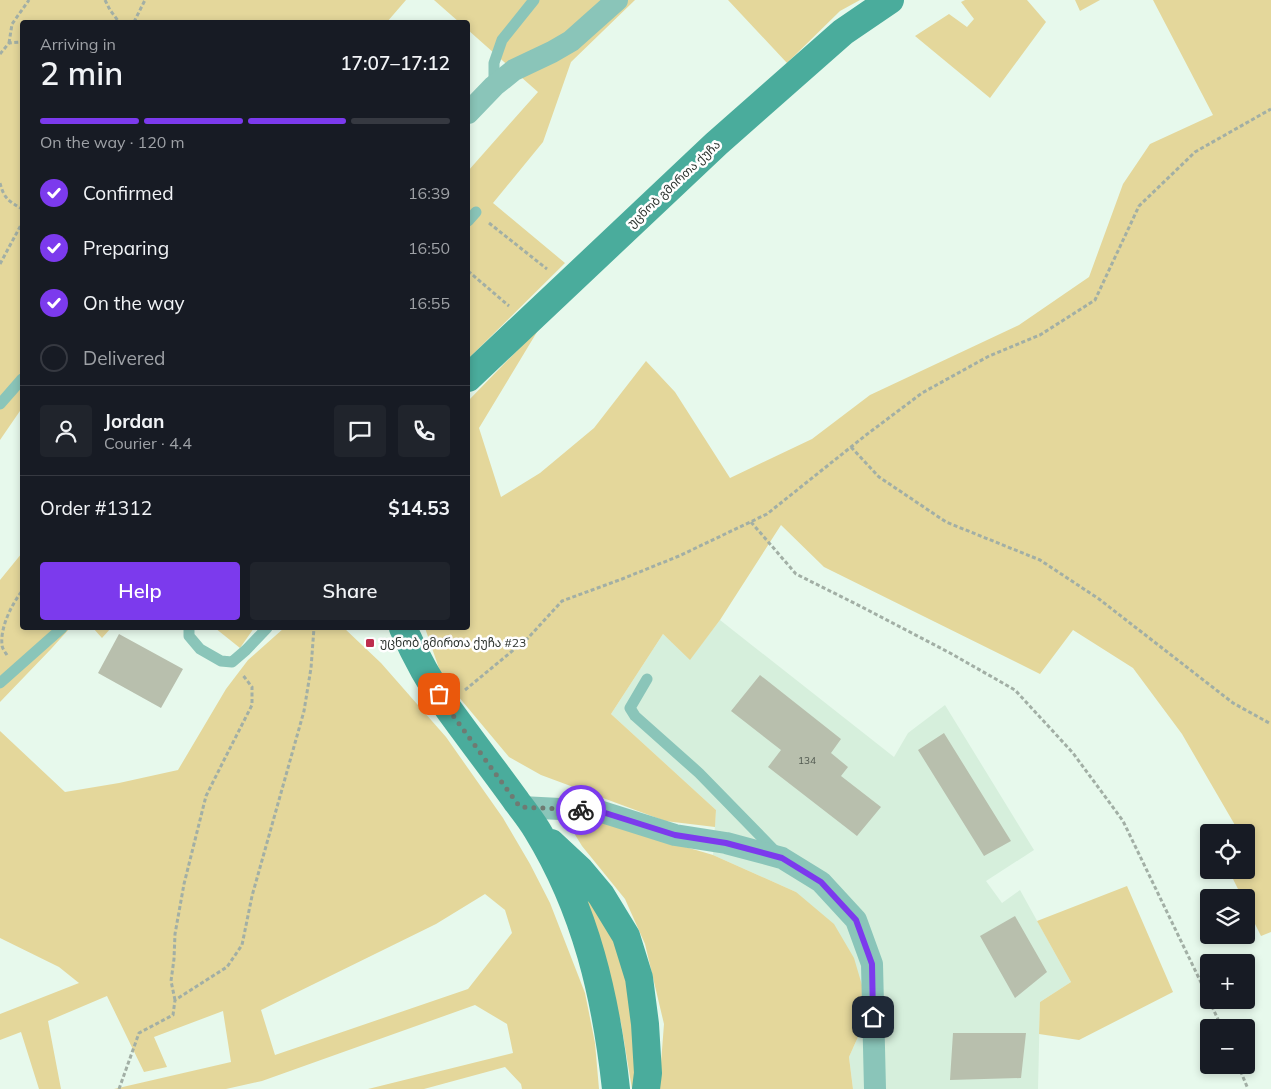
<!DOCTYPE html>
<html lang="en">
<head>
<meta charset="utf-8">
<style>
  :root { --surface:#171b24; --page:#20242c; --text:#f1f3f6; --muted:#9ea1a6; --line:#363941; --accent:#7c3aed }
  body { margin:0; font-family:Mulish,"Noto Sans Georgian",sans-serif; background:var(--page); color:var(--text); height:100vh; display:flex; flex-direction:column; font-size:19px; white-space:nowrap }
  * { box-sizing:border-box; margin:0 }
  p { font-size:16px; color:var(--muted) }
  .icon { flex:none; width:28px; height:28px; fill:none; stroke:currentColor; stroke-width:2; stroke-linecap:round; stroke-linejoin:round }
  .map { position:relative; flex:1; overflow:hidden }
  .details { position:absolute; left:20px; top:20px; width:450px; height:610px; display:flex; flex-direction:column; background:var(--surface); border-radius:5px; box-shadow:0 2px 8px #0003 }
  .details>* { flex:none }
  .tools { position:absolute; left:1200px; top:824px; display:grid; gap:10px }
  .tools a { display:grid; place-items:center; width:55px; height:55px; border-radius:5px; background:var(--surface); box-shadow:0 2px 8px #0003; font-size:25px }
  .pin { position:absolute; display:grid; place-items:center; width:42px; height:42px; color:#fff; margin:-21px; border-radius:10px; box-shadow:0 2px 8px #0006 }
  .courier { position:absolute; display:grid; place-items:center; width:50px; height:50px; margin:-25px; border:4px solid #7c3aed; border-radius:50%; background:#fff; color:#222; box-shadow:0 1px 6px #0007 }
  .head em { font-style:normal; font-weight:600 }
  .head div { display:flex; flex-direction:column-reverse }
  .head { display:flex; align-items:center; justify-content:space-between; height:85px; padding:0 20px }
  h1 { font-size:32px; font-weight:600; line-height:38px }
  .bar { display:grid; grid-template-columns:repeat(4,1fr); gap:8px 5px; align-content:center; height:60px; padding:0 20px }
  .bar i { height:6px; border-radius:4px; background:var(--line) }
  .bar .on { background:var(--accent) }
  .bar p { grid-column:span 4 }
  .line { display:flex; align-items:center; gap:12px; padding:0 20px; border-top:1px solid var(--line) }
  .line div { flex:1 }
  .round { display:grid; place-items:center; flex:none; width:52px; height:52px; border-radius:5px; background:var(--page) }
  ol { padding:0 20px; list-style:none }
  li { display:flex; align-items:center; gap:15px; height:55px }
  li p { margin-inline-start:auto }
  li .icon { padding:5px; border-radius:50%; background:var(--accent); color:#fff; stroke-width:4 }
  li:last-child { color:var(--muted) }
  li i { width:28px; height:28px; border:2px solid var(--line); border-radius:50% }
  .primary-button { display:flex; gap:10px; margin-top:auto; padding:10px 20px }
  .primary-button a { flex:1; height:58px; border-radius:5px; background:var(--accent); color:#fff; font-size:20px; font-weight:600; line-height:58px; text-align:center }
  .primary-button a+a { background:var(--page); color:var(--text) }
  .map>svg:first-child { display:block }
  .built { fill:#d6efdc }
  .green { fill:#e4d79b; fill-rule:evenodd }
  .building { fill:#b8bfad }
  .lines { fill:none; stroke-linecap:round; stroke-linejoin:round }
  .path { stroke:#a2afa5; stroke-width:3; stroke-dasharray:4 2.5; stroke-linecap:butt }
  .lane { stroke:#8ac5b9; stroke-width:11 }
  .street { stroke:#8ac5b9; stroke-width:22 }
  .secondary { stroke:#4aac9c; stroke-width:28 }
  .done { stroke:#6f7a72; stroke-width:5; stroke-dasharray:0 9 }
  .route { stroke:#7c3aed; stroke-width:6 }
  .poi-dot { fill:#be2d4d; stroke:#fff; stroke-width:2 }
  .labels { text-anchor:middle; stroke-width:5; stroke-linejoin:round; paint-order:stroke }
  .number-label { font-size:10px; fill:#50584f }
  .street-label { font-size:12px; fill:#2e3530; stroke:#fff }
  .poi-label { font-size:12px; fill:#2e3530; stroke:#fff; text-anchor:start }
</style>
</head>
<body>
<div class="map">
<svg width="1271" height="1089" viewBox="0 0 1271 1089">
  <rect width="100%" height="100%" fill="#e7f9ec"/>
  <!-- built -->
  <path class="built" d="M 720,620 L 894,757 L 908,733 L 945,705 L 1034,850 L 986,881 L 1002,903 L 1020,890 L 1071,982 L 1040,1002 L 1038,1089 L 853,1089 L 849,1057 L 866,1019 L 796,892 L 713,855 L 716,810 L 611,714 L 663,634 L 690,659 Z"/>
  <!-- green -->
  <path class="green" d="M 0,0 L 406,0 L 387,22 L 22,22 L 22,408 L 0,440 Z
    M 434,0 L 635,0 L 571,62 L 543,142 L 493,203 L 565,263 L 468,359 L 468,171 L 538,92 L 468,30 L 468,22 L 459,22 Z
    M 728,0 L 860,0 L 840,11 L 787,63 Z
    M 965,0 L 1027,0 L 1046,22 L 990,98 L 915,36 L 949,14 L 967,27 L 974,19 L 961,2 Z
    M 1075,0 L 1100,0 L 1080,11 Z
    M 1153,0 L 1271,0 L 1271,932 L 1261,936 L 1246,906 L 1246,898 L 1242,897 L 1229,871 L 1232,870 L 1246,870 L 1246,861 L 1253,857 L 1246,845 L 1246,832 L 1239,832 L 1182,734 L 1133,668 L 1073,630 L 1040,674 L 824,567 L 781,525 L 720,620 L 690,660 L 663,634 L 611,714 L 716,810 L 715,827 L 665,821 L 541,775 L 509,757 L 442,677 L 425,628 L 468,628 L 468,401 L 540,327 L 479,428 L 501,497 L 540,473 L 594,428 L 646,361 L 675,392 L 730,478 L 812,439 L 870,395 L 1019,325 L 1089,277 L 1123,184 L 1150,144 L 1213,115 Z
    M 22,553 L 22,628 L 70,628 L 51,649 L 0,702 L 0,580 Z
    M 93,628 L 111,628 L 102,638 Z
    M 215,628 L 254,628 L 240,648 Z
    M 284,628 L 344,628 L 381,663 L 446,737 L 503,818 L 530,864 L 550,903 L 585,993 L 595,1043 L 599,1089 L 522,1089 L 521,1084 L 505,1067 L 424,1089 L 368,1089 L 513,1053 L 507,1024 L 475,1005 L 262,1081 L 226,1089 L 114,1089 L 231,1062 L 223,1011 L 154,1037 L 167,1067 L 144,1072 L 107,996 L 48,1021 L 61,1089 L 39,1089 L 21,1032 L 0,1040 L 0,1014 L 79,983 L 59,967 L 0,938 L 0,731 L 65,792 L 119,783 L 178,770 L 226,689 L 248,660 ZM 485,894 L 505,910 L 512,933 L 468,989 L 275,1055 L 261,1010 L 436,924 Z
    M 582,823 L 604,823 L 713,855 L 796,892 L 834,924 L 854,958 L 864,992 L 866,1019 L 849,1057 L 853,1089 L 659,1089 L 664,1024 L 645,944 L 625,899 L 582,846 L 574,833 Z
    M 573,876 L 616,935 L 633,1014 L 635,1089 L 632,1089 L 621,1023 L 599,944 Z
    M 1127,886 L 1173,992 L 1079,1040 L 1039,1034 L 1040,1002 L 1071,982 L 1037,921 Z"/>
  <!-- building -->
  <path class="building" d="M 119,634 L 183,669 L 161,708 L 98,673 Z
    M 760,675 L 841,739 L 831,753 L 848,767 L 841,776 L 881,807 L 857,836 L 768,767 L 781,750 L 731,711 Z
    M 944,733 L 1011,841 L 984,856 L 918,750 Z
    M 1015,916 L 1047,972 L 1015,998 L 980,936 Z
    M 953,1033 L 1026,1033 L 1021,1078 L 950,1080 Z"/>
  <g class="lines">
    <!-- path -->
    <path class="path" d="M 105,0 L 110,10 L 119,22
      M 134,22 L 145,0
      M 9,43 L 12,24 L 29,0
      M 0,54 L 9,43 L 22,42
      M 0,183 C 4,199 9,201 22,209
      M 489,223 L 547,269
      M 0,264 L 22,223
      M 468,271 L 509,306
      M 851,447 L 879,477 L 946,522 L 1040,560 L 1099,599 L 1233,703 L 1271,724
      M 751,522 L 796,574 L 862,607 L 950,653 L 1015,690 L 1073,753 L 1123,821 L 1209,999
      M 7,655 C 5,652 2,648 2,645 C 0,627 12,604 22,591
      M 465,690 L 528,638 L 562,601 L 622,579 L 679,556 L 767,514 L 866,435 L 922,393 L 989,356 L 1040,335 L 1095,300 L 1139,206 L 1195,152 L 1271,109
      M 175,1000 L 171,981 L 174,959 L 175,934 L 184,884 L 206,796 L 223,762 L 252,705 L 252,687 L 242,674
      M 1209,1000 L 1222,1028
      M 1238,1065 L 1248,1089
      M 119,1089 L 139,1033 L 173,1015 L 175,1000 L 227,967 L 242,945 L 252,896 L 304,711 L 311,668 L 314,628"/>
    <!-- lane -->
    <path class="lane" d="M 494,86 L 494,63 L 502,40 L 534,0
      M 468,221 L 476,212
      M 0,404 L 22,379
      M 189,628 L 189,636 L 200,649 L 221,661 L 232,662 L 246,650 L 267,628
      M 647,679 L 630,708 L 635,716 L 699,773 L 777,853
      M 0,683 L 62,628"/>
    <!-- street -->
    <path class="street" d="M 468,113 L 494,86 L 514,70 L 552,52 L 571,41 L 617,0
      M 521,807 L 599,811 L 675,835 L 726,843 L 782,858 L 821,882 L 856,920 L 872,964 L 875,1089"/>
    <!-- secondary -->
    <path class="secondary" d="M 468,378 L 716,144 L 843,32 L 890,0
      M 403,628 C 415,655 430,683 447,707 C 470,739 494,770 517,802 C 524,811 531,820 537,830 C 586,910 606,997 616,1089
      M 551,843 L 580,870 L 601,895 L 626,936 L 639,978 L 645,1024 L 648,1073 L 646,1089"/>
  </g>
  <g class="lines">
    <!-- done -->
    <path class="done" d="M 439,694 L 446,706 L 520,807 L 581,810"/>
    <!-- route -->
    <path class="route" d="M 581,810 L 599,811 L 675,835 L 726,843 L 782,858 L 821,882 L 856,920 L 872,964 L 873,1017"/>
  </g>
  <!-- markers -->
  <rect class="poi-dot" x="365" y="638" width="10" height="10" rx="2.5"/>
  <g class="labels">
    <!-- number labels -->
    <g class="number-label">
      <text x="807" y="764">134</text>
    </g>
    <!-- street labels -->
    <g class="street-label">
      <text transform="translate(674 184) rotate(-43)" y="4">უცნობ გმირთა ქუჩა</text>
    </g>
    <!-- poi labels -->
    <g class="poi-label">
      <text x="380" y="647">უცნობ გმირთა ქუჩა #23</text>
    </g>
  </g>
</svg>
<div class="tools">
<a><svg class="icon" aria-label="locate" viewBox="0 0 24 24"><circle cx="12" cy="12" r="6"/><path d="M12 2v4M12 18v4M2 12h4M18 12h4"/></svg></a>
<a><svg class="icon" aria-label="layers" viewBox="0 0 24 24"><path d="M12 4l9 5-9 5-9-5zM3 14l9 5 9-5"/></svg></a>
<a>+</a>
<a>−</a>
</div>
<div class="pin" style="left:439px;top:694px;background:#ea580c"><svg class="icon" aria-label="bag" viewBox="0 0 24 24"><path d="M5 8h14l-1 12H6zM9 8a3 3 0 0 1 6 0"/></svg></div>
<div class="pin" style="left:873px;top:1017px;background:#1f2937"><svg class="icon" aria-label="home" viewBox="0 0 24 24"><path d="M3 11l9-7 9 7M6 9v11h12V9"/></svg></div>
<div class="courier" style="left:581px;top:810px"><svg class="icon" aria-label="bike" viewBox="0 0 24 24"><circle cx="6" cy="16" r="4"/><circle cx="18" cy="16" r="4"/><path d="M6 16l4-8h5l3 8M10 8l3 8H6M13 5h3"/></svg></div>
<section class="details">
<div class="head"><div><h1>2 min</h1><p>Arriving in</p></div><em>17:07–17:12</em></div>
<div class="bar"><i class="on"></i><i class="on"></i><i class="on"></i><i></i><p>On the way · 120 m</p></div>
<ol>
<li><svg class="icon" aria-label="check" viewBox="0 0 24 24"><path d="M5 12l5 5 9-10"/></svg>Confirmed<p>16:39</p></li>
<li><svg class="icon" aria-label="check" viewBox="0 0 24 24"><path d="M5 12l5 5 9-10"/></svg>Preparing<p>16:50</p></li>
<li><svg class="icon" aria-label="check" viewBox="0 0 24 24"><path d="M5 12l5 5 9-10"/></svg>On the way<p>16:55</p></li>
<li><i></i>Delivered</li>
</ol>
<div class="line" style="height:90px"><a class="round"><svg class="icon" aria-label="person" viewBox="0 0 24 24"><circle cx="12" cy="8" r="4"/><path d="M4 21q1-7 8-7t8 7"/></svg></a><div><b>Jordan</b><p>Courier · 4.4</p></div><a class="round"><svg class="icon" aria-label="chat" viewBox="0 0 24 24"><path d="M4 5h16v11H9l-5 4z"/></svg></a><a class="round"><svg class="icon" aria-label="phone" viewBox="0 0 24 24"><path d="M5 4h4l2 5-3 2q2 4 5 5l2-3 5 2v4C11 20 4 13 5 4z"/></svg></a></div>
<div class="line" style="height:65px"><div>Order #1312</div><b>$14.53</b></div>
<div class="primary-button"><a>Help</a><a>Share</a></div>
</section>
</div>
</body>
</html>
